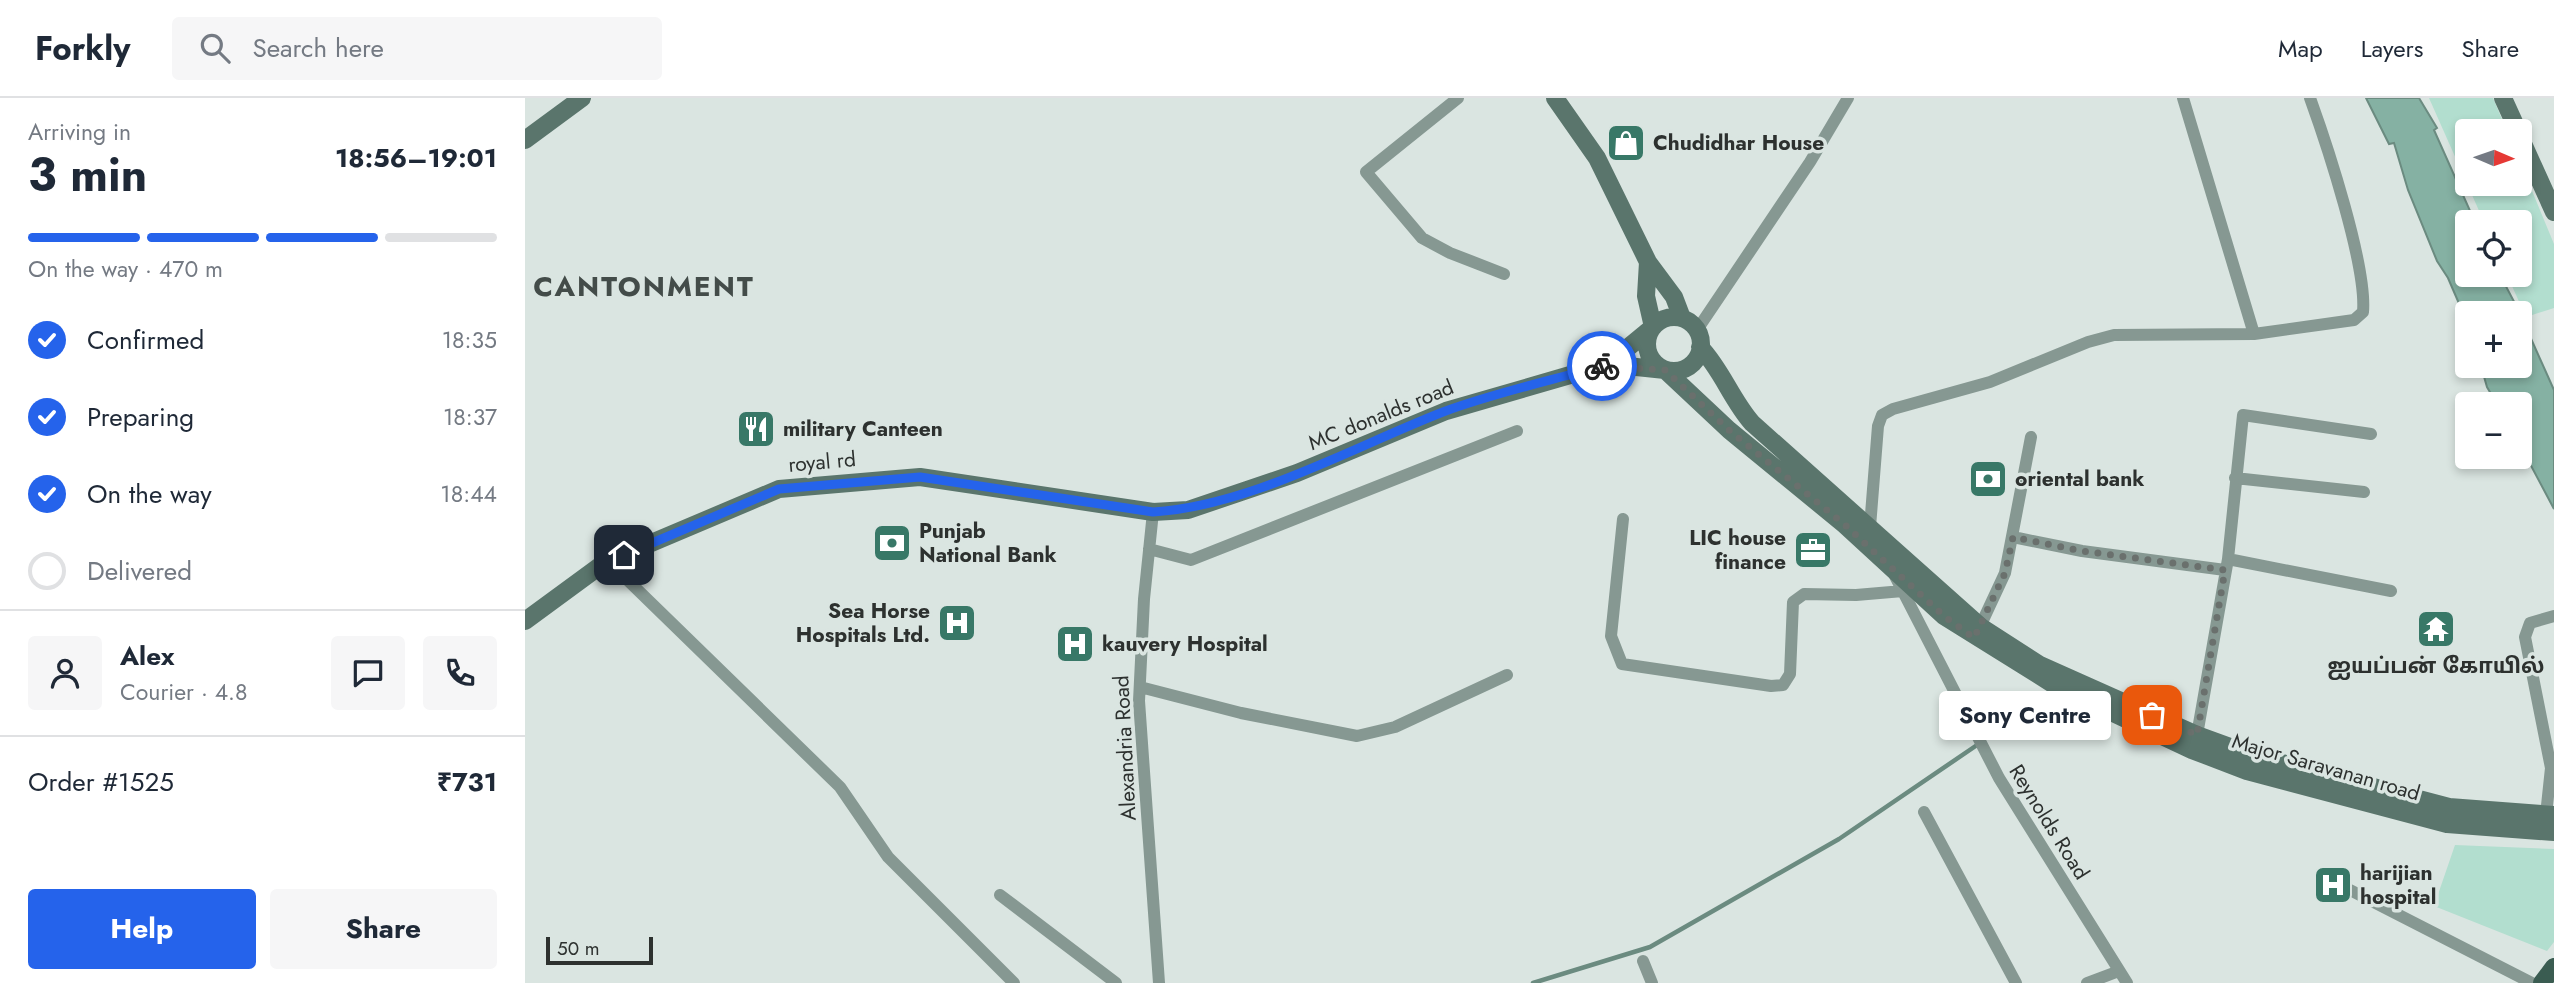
<!DOCTYPE html>
<html lang="en">
<head>
<meta charset="utf-8">
<style>
  :root { --surface:#fff; --page:#f6f6f7; --text:#1f2937; --muted:#747a83; --line:#e0e1e3; --accent:#2563eb }
  body { margin:0; font-family:Jost,"Noto Sans Tamil",sans-serif; background:var(--page); color:var(--text); height:100vh; display:flex; flex-direction:column; font-size:26px; white-space:nowrap }
  * { box-sizing:border-box; margin:0 }
  p { font-size:23px; color:var(--muted) }
  .icon { flex:none; width:38px; height:38px; fill:none; stroke:currentColor; stroke-width:2; stroke-linecap:round; stroke-linejoin:round }
  .map { position:relative; flex:1; overflow:hidden }
  .sheet { display:flex; flex-direction:column; background:var(--surface); width:525px }
  .sheet>* { flex:none }
  .needle { width:46px; rotate:92deg }
  .buttons { position:absolute; left:1930px; top:21px; display:grid; gap:14px }
  .buttons a { display:grid; place-items:center; width:77px; height:77px; border-radius:7px; background:var(--surface); box-shadow:0 4px 10px #0003; font-size:35px }
  .scale { position:absolute; left:21px; bottom:18px; width:107px; box-sizing:border-box; padding-left:7px; border:4px solid #2d312f; border-top:0; font-size:19px; line-height:24px; white-space:nowrap; color:#2d312f; -webkit-text-stroke:5px #dae5e1; paint-order:stroke }
  .pin { position:absolute; display:grid; place-items:center; width:60px; height:60px; color:#fff; margin:-30px; border-radius:14px; box-shadow:0 4px 10px #0006 }
  .courier { position:absolute; display:grid; place-items:center; width:70px; height:70px; margin:-35px; border:5px solid #2563eb; border-radius:50%; background:#fff; color:#222; box-shadow:0 2px 9px #0007 }
  .bubble { position:absolute; height:49px; border-radius:7px; background:var(--surface); box-shadow:0 4px 10px #0003; font-size:23px; font-weight:700; line-height:49px; text-align:center }
  .head em { font-style:normal; font-weight:700 }
  .head div { display:flex; flex-direction:column-reverse }
  .head { display:flex; align-items:center; justify-content:space-between; height:119px; padding:0 28px }
  h1 { font-size:46px; font-weight:700; line-height:52px }
  .bar { display:grid; grid-template-columns:repeat(4,1fr); gap:10px 7px; align-content:center; height:84px; padding:0 28px }
  .bar i { height:9px; border-radius:5px; background:var(--line) }
  .bar .selected { background:var(--accent) }
  .bar p { grid-column:span 4 }
  .line { display:flex; align-items:center; gap:18px; padding:0 28px; border-top:2px solid var(--line) }
  .line div { flex:1 }
  .round { display:grid; place-items:center; flex:none; width:74px; height:74px; border-radius:7px; background:var(--page) }
  ol { padding:0 28px; list-style:none }
  li { display:flex; align-items:center; gap:21px; height:77px }
  li p { margin-inline-start:auto }
  li .icon { padding:7px; border-radius:50%; background:var(--accent); color:#fff; stroke-width:4 }
  li:last-child { color:var(--muted) }
  li i { width:38px; height:38px; border:4px solid var(--line); border-radius:50% }
  .cta { display:flex; gap:14px; margin-top:auto; padding:14px 28px }
  .cta a { flex:1; height:80px; border-radius:7px; background:var(--accent); color:#fff; font-size:28px; font-weight:700; line-height:80px; text-align:center }
  .cta a+a { background:var(--page); color:var(--text) }
  header { display:flex; align-items:center; gap:42px; box-sizing:border-box; height:98px; padding:0 35px; background:var(--surface); border-bottom:2px solid var(--line) }
  header strong { font-size:33px }
  nav { display:flex; gap:38px; margin-inline-start:auto; font-size:24px }
  .search { width:490px; height:63px; background:var(--page); display:flex; align-items:center; gap:18px; box-sizing:border-box; padding:0 24px; border-radius:7px; color:var(--muted); font-size:26px }
  main { display:flex; flex:1; min-height:0 }
  .map>svg:first-child { display:block }
  .green { fill:#b2decf }
  .water { fill:#85b1a3; stroke:#6b8b80; stroke-width:2 }
  .lines { fill:none; stroke-linecap:round; stroke-linejoin:round }
  .stream { stroke:#6b8b80; stroke-width:4.5 }
  .street { stroke:#869892; stroke-width:12 }
  .secondary { stroke:#5a756c; stroke-width:18 }
  .primary { stroke:#3a5c51; stroke-width:18 }
  .done { stroke:#6a706d; stroke-width:7; stroke-dasharray:0 12.6 }
  .route { stroke:#2563eb; stroke-width:9 }
  .labels { text-anchor:middle; stroke-width:7; stroke-linejoin:round; paint-order:stroke }
  .poi-label { font-size:21px; font-weight:bold; fill:#2d312f; stroke:#dae5e1; text-anchor:start }
  .street-label { font-size:21px; fill:#2d312f; stroke:#dae5e1 }
  .district-label { font-size:28px; font-weight:bold; letter-spacing:2px; fill:#434c49; stroke:#dae5e1 }
</style>
</head>
<body>
<header>
<strong>Forkly</strong>
<div class="search"><svg class="icon" aria-label="search" viewBox="0 0 24 24"><circle cx="10" cy="10" r="6"/><path d="M15 15l6 6"/></svg>Search here</div>
<nav><a>Map</a><a>Layers</a><a>Share</a></nav>
</header>
<main>
<section class="sheet">
<div class="head"><div><h1>3 min</h1><p>Arriving in</p></div><em>18:56–19:01</em></div>
<div class="bar"><i class="selected"></i><i class="selected"></i><i class="selected"></i><i></i><p>On the way · 470 m</p></div>
<ol>
<li><svg class="icon" aria-label="check" viewBox="0 0 24 24"><path d="M5 12l5 5 9-10"/></svg>Confirmed<p>18:35</p></li>
<li><svg class="icon" aria-label="check" viewBox="0 0 24 24"><path d="M5 12l5 5 9-10"/></svg>Preparing<p>18:37</p></li>
<li><svg class="icon" aria-label="check" viewBox="0 0 24 24"><path d="M5 12l5 5 9-10"/></svg>On the way<p>18:44</p></li>
<li><i></i>Delivered</li>
</ol>
<div class="line" style="height:126px"><a class="round"><svg class="icon" aria-label="person" viewBox="0 0 24 24"><circle cx="12" cy="8" r="4"/><path d="M4 21q1-7 8-7t8 7"/></svg></a><div><b>Alex</b><p>Courier · 4.8</p></div><a class="round"><svg class="icon" aria-label="chat" viewBox="0 0 24 24"><path d="M4 5h16v11H9l-5 4z"/></svg></a><a class="round"><svg class="icon" aria-label="phone" viewBox="0 0 24 24"><path d="M5 4h4l2 5-3 2q2 4 5 5l2-3 5 2v4C11 20 4 13 5 4z"/></svg></a></div>
<div class="line" style="height:91px"><div>Order #1525</div><b>₹731</b></div>
<div class="cta"><a>Help</a><a>Share</a></div>
</section>
<div class="map">
<svg width="2029" height="885" viewBox="0 0 2029 885">
  <rect width="100%" height="100%" fill="#dae5e1"/>
  <!-- green -->
  <path class="green" d="M 1904,0 L 1968,0 L 1982,33 L 1942,33 L 1942,86 L 1995,86 L 1995,64 L 2029,146 L 2029,210 L 2001,219 L 1982,177 L 1995,177 L 1995,124 L 1959,124 Z
    M 1930,747 L 2029,751 L 2029,844 L 2022,853 L 1909,808 Z"/>
  <!-- water -->
  <path class="water" d="M 1841,0 L 1894,0 L 1912,30 L 1909,32 L 1950,124 L 1942,124 L 1942,177 L 1975,177 L 1995,215 L 1942,215 L 1942,224 L 1923,180 L 1912,163 L 1883,92 L 1869,45 L 1864,46 Z
    M 1995,216 L 2029,292 L 2029,411 L 1995,347 L 1995,306 L 1972,306 L 1962,289 L 1956,268 L 1995,268 Z"/>
  <g class="lines">
    <!-- stream -->
    <path class="stream" d="M 1008,885 L 1125,849 L 1314,741 L 1455,645"/>
    <!-- street -->
    <path class="street" d="M 933,0 L 841,74 L 897,140 L 925,155 L 979,176
      M 1172,232 L 1285,64 L 1323,0
      M 1729,236 L 1829,222 L 1838,214 C 1842,168 1802,47 1785,0
      M 1710,380 L 1839,394
      M 628,414 L 619,501 L 614,603 L 634,885
      M 1098,421 L 1086,538 L 1097,566 L 1246,588 L 1258,587 L 1265,576 L 1268,504 L 1279,496 L 1331,497 L 1378,493
      M 1348,434 L 1345,429 L 1353,328 L 1357,317 L 1368,311 L 1465,284 L 1563,244 L 1589,237 L 1729,236 L 1658,0
      M 1488,439 L 1557,453 L 1700,472
      M 624,451 L 666,462 L 992,333
      M 1703,461 L 1866,493
      M 84,464 L 315,689 L 363,759 L 489,885
      M 1370,478 L 1474,680 L 1602,885
      M 1453,533 L 1480,475 L 1506,339
      M 615,589 L 716,615 L 832,638 L 870,629 L 982,577
      M 1672,637 L 1703,461 L 1718,317 L 1846,336
      M 1399,714 L 1491,885
      M 2021,717 L 2026,670 L 2000,539 L 2005,525 L 2029,518
      M 1825,792 L 2007,885
      M 475,797 L 591,885
      M 1118,863 L 1127,885
      M 1562,885 L 1594,873"/>
    <!-- secondary -->
    <path class="secondary" d="M 1030,0 L 1072,60 L 1123,164 L 1149,199 L 1157,220
      M 1978,0 L 1993,33
      M 1995,39 L 2029,114
      M 0,42 L 57,0
      M1122 246a27 27 0 1 1 54 0a27 27 0 1 1-54 0Z
      M 1175,249 C 1197,272 1206,301 1227,325 L 1456,529 L 1515,567 L 1672,637 L 1727,657 L 1924,709 L 2029,717
      M 1083,266 L 1128,229 L 1121,198 L 1123,164
      M 0,523 L 79,465 L 254,391 L 395,379 L 628,414 L 663,412 L 772,375 L 921,313 L 1083,266 L 1140,272 L 1204,332 L 1320,427 L 1419,518 L 1531,588 L 1667,652 L 1722,673 L 1922,726 L 2029,734"/>
    <!-- primary -->
    <path class="primary" d="M 2017,885 L 2029,869"/>
  </g>
  <g class="lines">
    <!-- done -->
    <path class="done" d="M 1077,268 L 1140,272 L 1204,332 L 1320,427 L 1419,518 L 1449,540 L 1480,475 L 1488,439 L 1557,453 L 1700,472 L 1672,637 L 1627,617"/>
    <!-- route -->
    <path class="route" d="M 99,457 L 254,391 L 395,379 L 628,414 C 725,408 828,349 918,314 C 969,295 1024,283 1077,268"/>
  </g>
  <!-- icons -->
  <defs>
    <symbol id="shop-square" viewBox="-11 -11 22 22"><rect x="-9" y="-9" width="18" height="18" rx="4" fill="#387867" stroke="#dae5e1"/><path d="M-5-2.5h2.3a2.7 3.5 0 0 1 5.4 0H5L5.5 6h-11ZM-1.5-2.5h3a1.5 2.3 0 0 0-3 0Z" fill="#fff"/></symbol>
    <symbol id="restaurant-square" viewBox="-11 -11 22 22"><rect x="-9" y="-9" width="18" height="18" rx="4" fill="#387867" stroke="#dae5e1"/><path d="M-5-6h1v4h1v-4h1v4h1v-4h1v5L-1.5 .5V6h-2V.5L-5-1ZM5-6V6H3V1.5H1.5Q1.5-4 5-6Z" fill="#fff"/></symbol>
    <symbol id="bank-square" viewBox="-11 -11 22 22"><rect x="-9" y="-9" width="18" height="18" rx="4" fill="#387867" stroke="#dae5e1"/><path d="M-6-4H6V4H-6ZM0-2.3a2.3 2.3 0 1 0 0 4.6a2.3 2.3 0 1 0 0-4.6Z" fill="#fff"/></symbol>
    <symbol id="office-square" viewBox="-11 -11 22 22"><rect x="-9" y="-9" width="18" height="18" rx="4" fill="#387867" stroke="#dae5e1"/><path d="M-6-3h4V-5.5h4V-3h4V5H-6ZM-1-4.5V-3h2v-1.5ZM-6 0V1H6V0Z" fill="#fff"/></symbol>
    <symbol id="hospital-square" viewBox="-11 -11 22 22"><rect x="-9" y="-9" width="18" height="18" rx="4" fill="#387867" stroke="#dae5e1"/><path d="M-5-5h3v3.5h4V-5h3V5h-3V1.5h-4V5h-3Z" fill="#fff"/></symbol>
    <symbol id="temple-square" viewBox="-11 -11 22 22"><rect x="-9" y="-9" width="18" height="18" rx="4" fill="#387867" stroke="#dae5e1"/><path d="M0-6L5-2H3V0L6.5 2.5H4V6H1.5V3h-3V6H-4V2.5H-6.5L-3 0V-2H-5Z" fill="#fff"/></symbol>
  </defs>
  <g fill-rule="evenodd">
    <use href="#shop-square" x="1079" y="23" width="44" height="44"/>
    <use href="#restaurant-square" x="209" y="309" width="44" height="44"/>
    <use href="#bank-square" x="1441" y="359" width="44" height="44"/>
    <use href="#bank-square" x="345" y="423" width="44" height="44"/>
    <use href="#office-square" x="1266" y="430" width="44" height="44"/>
    <use href="#hospital-square" x="410" y="503" width="44" height="44"/>
    <use href="#temple-square" x="1889" y="509" width="44" height="44"/>
    <use href="#hospital-square" x="528" y="524" width="44" height="44"/>
    <use href="#hospital-square" x="1786" y="765" width="44" height="44"/>
  </g>
  <g class="labels">
    <!-- poi labels -->
    <g class="poi-label">
      <text x="1128" y="52">Chudidhar House</text>
      <text x="258" y="338">military Canteen</text>
      <text x="1490" y="388">oriental bank</text>
      <text x="394" y="440">Punjab<tspan x="394" dy="24">National Bank</tspan></text>
      <text x="1261" y="447" text-anchor="end">LIC house<tspan x="1261" dy="24">finance</tspan></text>
      <text x="405" y="520" text-anchor="end">Sea Horse<tspan x="405" dy="24">Hospitals Ltd.</tspan></text>
      <text x="577" y="553">kauvery Hospital</text>
      <text x="1911" y="575" text-anchor="middle">ஐயப்பன் கோயில்</text>
      <text x="1835" y="782">harijian<tspan x="1835" dy="24">hospital</tspan></text>
    </g>
    <!-- street labels -->
    <g class="street-label">
      <text transform="translate(856 317) rotate(-22)" y="7">MC donalds road</text>
      <text transform="translate(297 364) rotate(-5)" y="7">royal rd</text>
      <text transform="translate(600 650) rotate(-93)" y="7">Alexandria Road</text>
      <text transform="translate(1801 669) rotate(16)" y="7">Major Saravanan road</text>
      <text transform="translate(1524 724) rotate(58)" y="7">Reynolds Road</text>
    </g>
    <!-- district labels -->
    <g class="district-label">
      <text x="119" y="198">CANTONMENT</text>
    </g>
  </g>
</svg>
<div class="buttons">
<a><svg class="needle" viewBox="-14 -14 28 28"><path d="M0-13l5 13h-10z" fill="#e53935"/><path d="M0 13l5-13h-10z" fill="#747a83"/></svg></a>
<a><svg class="icon" aria-label="locate" viewBox="0 0 24 24"><circle cx="12" cy="12" r="6"/><path d="M12 2v4M12 18v4M2 12h4M18 12h4"/></svg></a>
<a>+</a>
<a>−</a>
</div>
<div class="scale">50 m</div>
<div class="pin" style="left:1627px;top:617px;background:#ea580c"><svg class="icon" aria-label="bag" viewBox="0 0 24 24"><path d="M5 8h14l-1 12H6zM9 8a3 3 0 0 1 6 0"/></svg></div>
<div class="pin" style="left:99px;top:457px;background:#1f2937"><svg class="icon" aria-label="home" viewBox="0 0 24 24"><path d="M3 11l9-7 9 7M6 9v11h12V9"/></svg></div>
<div class="courier" style="left:1077px;top:268px"><svg class="icon" aria-label="bike" viewBox="0 0 24 24"><circle cx="6" cy="16" r="4"/><circle cx="18" cy="16" r="4"/><path d="M6 16l4-8h5l3 8M10 8l3 8H6M13 5h3"/></svg></div>
<div class="bubble" style="left:1414px;top:593px;width:172px">Sony Centre</div>
</div>
</main>
</body>
</html>
